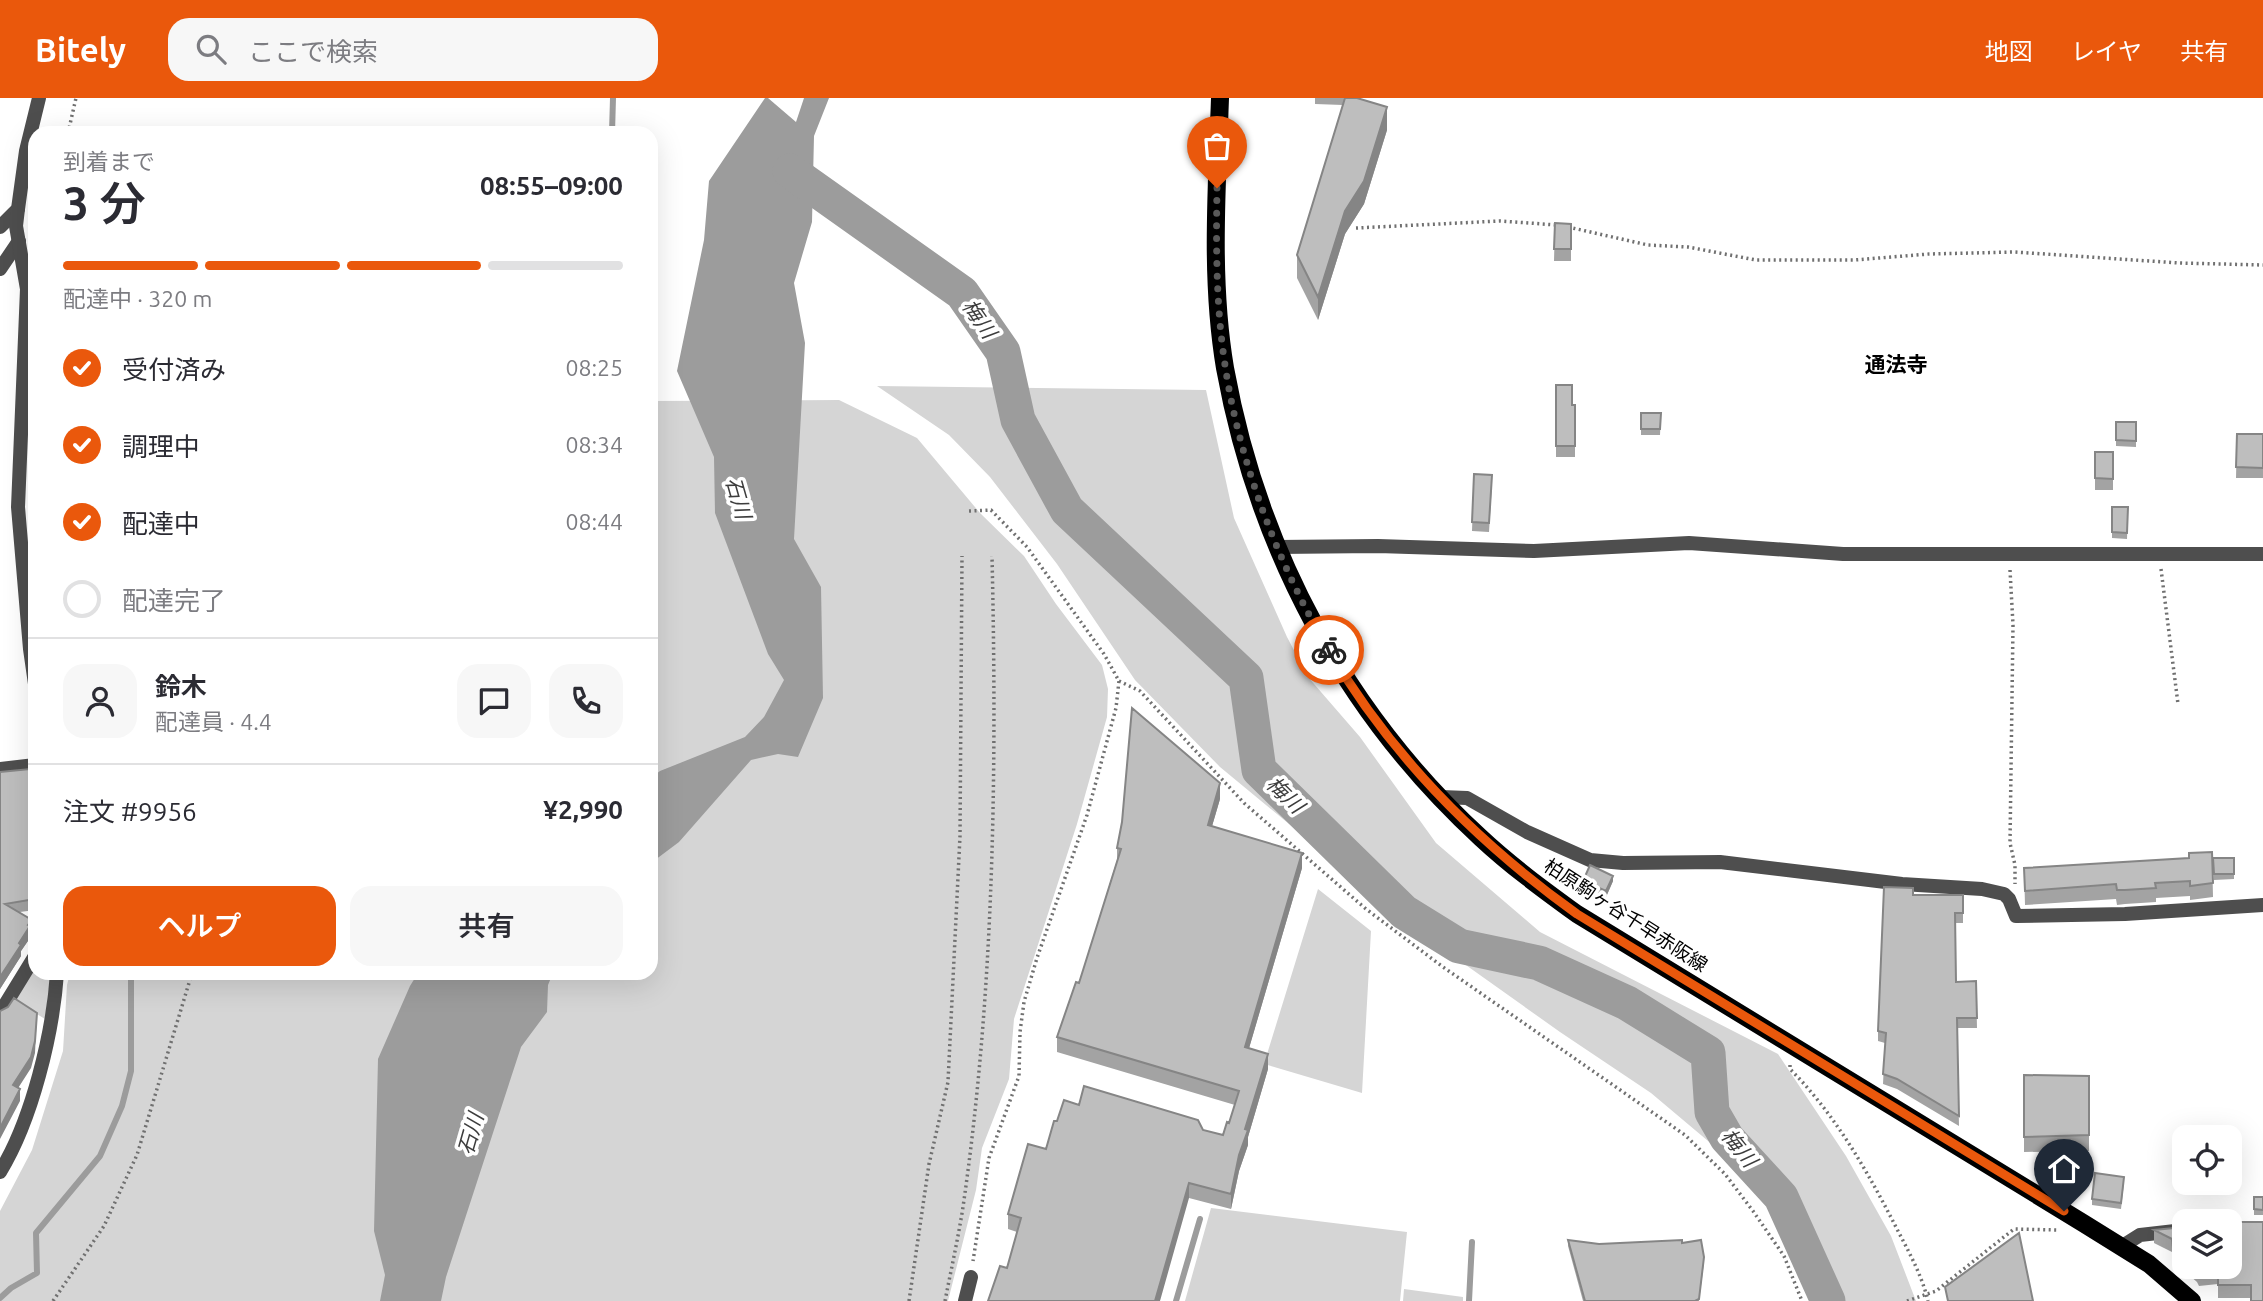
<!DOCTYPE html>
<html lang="ja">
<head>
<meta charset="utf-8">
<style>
  :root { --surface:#fff; --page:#f7f7f7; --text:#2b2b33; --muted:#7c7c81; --line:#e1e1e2; --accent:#ea580c }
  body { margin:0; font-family:Ubuntu,"Noto Sans JP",sans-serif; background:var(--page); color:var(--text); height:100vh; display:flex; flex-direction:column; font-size:26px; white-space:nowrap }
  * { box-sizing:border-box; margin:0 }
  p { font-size:23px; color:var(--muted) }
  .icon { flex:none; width:38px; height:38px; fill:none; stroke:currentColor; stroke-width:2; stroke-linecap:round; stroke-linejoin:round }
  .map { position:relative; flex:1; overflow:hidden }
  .drawer { position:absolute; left:28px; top:28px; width:630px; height:854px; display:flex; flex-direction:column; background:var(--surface); border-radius:21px; box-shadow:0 7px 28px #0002 }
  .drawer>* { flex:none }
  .tools { position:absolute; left:2172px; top:1027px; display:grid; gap:14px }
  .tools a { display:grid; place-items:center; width:70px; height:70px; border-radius:14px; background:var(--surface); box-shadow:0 7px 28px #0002; font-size:35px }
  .pin { position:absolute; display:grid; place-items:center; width:60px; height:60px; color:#fff; margin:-72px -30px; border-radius:50% 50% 50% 0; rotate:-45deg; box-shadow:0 0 7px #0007 }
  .pin .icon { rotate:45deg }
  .courier { position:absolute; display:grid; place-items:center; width:70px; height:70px; margin:-35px; border:5px solid #ea580c; border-radius:50%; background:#fff; color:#222; box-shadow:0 2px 9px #0007 }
  .overview em { font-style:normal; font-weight:600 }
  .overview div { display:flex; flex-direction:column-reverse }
  .overview { display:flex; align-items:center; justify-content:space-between; height:119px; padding:0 35px }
  h1 { font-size:46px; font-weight:600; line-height:52px }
  .bar { display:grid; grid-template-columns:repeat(4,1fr); gap:10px 7px; align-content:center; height:84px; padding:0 35px }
  .bar i { height:9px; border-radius:5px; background:var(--line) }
  .bar .on { background:var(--accent) }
  .bar p { grid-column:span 4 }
  .line { display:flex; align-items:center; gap:18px; padding:0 35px; border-top:2px solid var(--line) }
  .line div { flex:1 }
  .round { display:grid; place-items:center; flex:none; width:74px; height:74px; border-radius:21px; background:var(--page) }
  ol { padding:0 35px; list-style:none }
  li { display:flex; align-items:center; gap:21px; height:77px }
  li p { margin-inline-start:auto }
  li .icon { padding:7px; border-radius:50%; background:var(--accent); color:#fff; stroke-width:4 }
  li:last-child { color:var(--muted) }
  li i { width:38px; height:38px; border:4px solid var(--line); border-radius:50% }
  .button { display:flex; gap:14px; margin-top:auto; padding:14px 35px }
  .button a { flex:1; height:80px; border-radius:21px; background:var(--accent); color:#fff; font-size:28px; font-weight:600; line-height:80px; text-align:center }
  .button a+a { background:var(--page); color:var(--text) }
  header { display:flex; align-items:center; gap:42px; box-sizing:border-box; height:98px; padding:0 35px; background:var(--accent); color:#fff }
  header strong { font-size:33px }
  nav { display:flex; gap:38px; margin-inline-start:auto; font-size:24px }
  .search { width:490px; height:63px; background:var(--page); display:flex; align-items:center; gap:18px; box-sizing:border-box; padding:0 24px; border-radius:21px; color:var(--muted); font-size:26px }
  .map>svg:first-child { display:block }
  .green { fill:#d5d5d5 }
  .water { fill:#9c9c9c }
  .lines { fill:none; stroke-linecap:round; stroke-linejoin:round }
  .stream { stroke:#9c9c9c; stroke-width:6 }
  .river { stroke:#9c9c9c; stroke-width:35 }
  .path { stroke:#707070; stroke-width:3.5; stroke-dasharray:2 3.5; stroke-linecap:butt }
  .minor { stroke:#4e4e4e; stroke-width:14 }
  .tertiary { stroke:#4e4e4e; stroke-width:14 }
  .primary { stroke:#000; stroke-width:18 }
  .wall { fill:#a3a3a3 }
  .shaded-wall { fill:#858585 }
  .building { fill:#bebebe; stroke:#858585; stroke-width:2 }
  .done { stroke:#595959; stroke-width:7; stroke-dasharray:0 12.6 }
  .route { stroke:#ea580c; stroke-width:9 }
  .labels { text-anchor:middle; stroke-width:7; stroke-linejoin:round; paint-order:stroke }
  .street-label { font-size:19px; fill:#000; stroke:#fff }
  .water-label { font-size:21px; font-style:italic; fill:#3d3d3d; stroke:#fff }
  .neighbourhood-label { font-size:21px; font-weight:bold; fill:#000; stroke:#fff }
</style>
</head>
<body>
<header>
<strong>Bitely</strong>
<div class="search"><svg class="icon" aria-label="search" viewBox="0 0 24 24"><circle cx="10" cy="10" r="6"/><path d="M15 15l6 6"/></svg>ここで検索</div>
<nav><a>地図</a><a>レイヤ</a><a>共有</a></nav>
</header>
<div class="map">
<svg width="2263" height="1203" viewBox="0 0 2263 1203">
  <rect width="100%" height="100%" fill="#fff"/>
  <!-- green -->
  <path class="green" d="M 877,288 L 1206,292 L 1234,420 L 1287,539 L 1308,579 L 1360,639 L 1436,745 L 1540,834 L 1778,956 L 1846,1058 L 1891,1138 L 1916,1203 L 1819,1203 L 1787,1133 L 1752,1080 L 1651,995 L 1560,934 L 1349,784 L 1300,735 L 1220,669 L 1135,582 L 1057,466 L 990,379 L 949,337 Z
    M 839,302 L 917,340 L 980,415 L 1024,458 L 1056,506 L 1102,567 L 1108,591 L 1107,619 L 1077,726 L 1014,921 L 1009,981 L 982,1050 L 976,1092 L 948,1203 L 0,1203 L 0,1113 L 32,1052 L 63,953 L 67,887 L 70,875 L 651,875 L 651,303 Z
    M 1318,791 L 1371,833 L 1362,995 L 1264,966 Z
    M 35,867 L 35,875 L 51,875 L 45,921 L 14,902 Z
    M 1211,1110 L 1407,1134 L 1400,1203 L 1185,1203 Z
    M 1404,1191 L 1463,1199 L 1463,1203 L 1403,1203 Z"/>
  <!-- water -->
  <path class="water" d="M 765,0 L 768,0 L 796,24 L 804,0 L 829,0 L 814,38 L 812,124 L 794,185 L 805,245 L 794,441 L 821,489 L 823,600 L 798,659 L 778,656 L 751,662 L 679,744 L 651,765 L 651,680 L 660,673 L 745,639 L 764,619 L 784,582 L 768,556 L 715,415 L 714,359 L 677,273 L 704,142 L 709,83 Z
    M 418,875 L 553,875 L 548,887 L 547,914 L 521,949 L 446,1179 L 441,1203 L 380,1203 L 385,1177 L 374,1133 L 378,961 L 410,888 Z"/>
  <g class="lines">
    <!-- stream -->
    <path class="stream" d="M 612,35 L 613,0
      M 0,1200 L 11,1190 L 37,1175 L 36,1135 L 100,1058 L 122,1008 L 131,973 L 131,875
      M 1176,1203 L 1200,1121
      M 1469,1203 L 1472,1144"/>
    <!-- river -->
    <path class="river" d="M 790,73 L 962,195 L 1003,254 L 1018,322 L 1067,412 L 1246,580 L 1259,672 L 1404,814 L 1459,848 L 1539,865 L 1627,905 L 1708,955 L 1712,1014 L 1727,1040 L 1781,1099 L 1828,1203"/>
    <!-- path -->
    <path class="path" d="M 68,35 L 76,0
      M 1568,129 L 1648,147 L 1688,149 L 1756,162 L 1854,162 L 1929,156 L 2015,154 L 2179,165 L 2263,167
      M 1356,130 L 1500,123 L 1557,127
      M 969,413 L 991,412 L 1027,449 L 1104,556 L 1119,583 L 1116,610 L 1087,717 L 1037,860 L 1024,904 L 1020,934 L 1019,978 L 989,1060 L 973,1163
      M 2161,471 L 2178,606
      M 2010,472 L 2013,527 L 2010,745 L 2015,767 L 2015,786
      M 1119,583 L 1140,593 L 1244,705 L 1366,811 L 1443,869 L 1685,1037 L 1725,1076 L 1753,1113 L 1784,1158 L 1802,1203
      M 1790,967 L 1790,971 C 1836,1017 1869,1076 1898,1133 C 1910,1156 1922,1178 1928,1203
      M 53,1203 L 104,1128 L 137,1057 L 192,875
      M 909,1203 L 929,1066 L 948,984 L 960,738 L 962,458
      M 945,1203 C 951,1172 958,1141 963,1109 C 994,894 997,675 992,458
      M 1907,1203 L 1936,1193 L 2014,1131 L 2059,1132"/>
    <!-- minor -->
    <path class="minor" d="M 0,129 L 18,111 L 26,53 L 39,0
      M 0,171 L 19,143
      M 1277,449 L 1378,448 L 1534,453 L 1689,445 L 1843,456 L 2263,456
      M 0,671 L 35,667
      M 1441,699 L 1467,700 L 1527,734 L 1590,762 L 1623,765 L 1720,764 L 1902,786 L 1982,791 L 2004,796 L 2009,801 L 2016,818 L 2125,816 L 2263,807
      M 0,915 L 35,858
      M 2121,1149 L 2140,1137 L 2184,1132
      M 965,1203 L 971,1179"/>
    <!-- tertiary -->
    <path class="tertiary" d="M 18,111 L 16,128 L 27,191 L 18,409 L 30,551 L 35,586
      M 0,1074 C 32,1022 53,935 57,875"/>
    <!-- primary -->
    <path class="primary" d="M 1220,0 C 1217,89 1210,181 1225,270 C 1258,452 1345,615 1481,740 C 1511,768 1544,792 1577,816 L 2083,1125 L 2149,1166 L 2192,1203"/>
  </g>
  <!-- wall -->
  <path class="wall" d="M 1315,0 L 1357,0 L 1387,32 L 1364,106 L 1345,136 L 1318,222 L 1297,180 L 1297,157 L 1343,7 L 1315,6 Z
    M 1555,125 L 1571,126 L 1571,163 L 1554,163 Z
    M 1556,287 L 1572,307 L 1575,307 L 1575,359 L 1556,359 Z
    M 1641,315 L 1661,315 L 1660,337 L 1641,337 Z
    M 2116,324 L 2136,324 L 2136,349 L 2116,348 Z
    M 2237,336 L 2263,336 L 2263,380 L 2236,380 Z
    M 2095,354 L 2113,354 L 2113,392 L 2095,392 Z
    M 1474,376 L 1492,386 L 1489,434 L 1472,433 Z
    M 2112,409 L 2128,409 L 2127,441 L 2112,440 Z
    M 0,674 L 35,675 L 35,812 L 20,814 L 32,833 L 30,836 L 30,840 L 21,853 L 21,858 L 0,891 Z
    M 1220,701 L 1212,728 L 1302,770 L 1249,950 L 1268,971 L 1248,1039 L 1248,1047 L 1239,1073 L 1231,1111 L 1189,1100 L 1007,1170 L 1017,1134 L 1008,1131 L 1008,1116 L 1046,1051 L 1057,1023 L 1079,1007 L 1203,1032 L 1223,1037 L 1229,1025 L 1235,1007 L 1057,954 L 1057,939 L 1079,885 L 1117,762 L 1117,750 Z
    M 2212,754 L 2213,799 L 2190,802 L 2190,798 L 2156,800 L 2156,804 L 2125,806 L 2117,807 L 2116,801 L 2025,807 L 2024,770 L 2189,760 Z
    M 2213,760 L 2234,760 L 2234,781 L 2214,782 Z
    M 1583,783 L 1613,783 L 1606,799 L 1583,789 Z
    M 1913,797 L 1963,797 L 1963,825 L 1955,825 L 1956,884 L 1976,883 L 1977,930 L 1957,930 L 1959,1028 L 1897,991 L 1883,986 L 1885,945 L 1878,943 L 1878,933 Z
    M 2024,977 L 2089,978 L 2089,1053 L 2024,1054 Z
    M 2124,1085 L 2121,1111 L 2092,1107 L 2092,1101 Z
    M 2254,1099 L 2263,1099 L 2263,1117 L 2254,1117 Z
    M 2263,1124 L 2251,1200 L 2218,1200 L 2218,1186 L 2199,1188 L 2197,1184 L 2173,1163 L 2172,1154 L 2154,1145 L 2154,1132 L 2184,1129 L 2184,1169 L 2230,1169 Z
    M 1568,1142 L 1599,1146 L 1704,1165 L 1699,1203 L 1583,1203 L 1568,1148 Z"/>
  <!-- shaded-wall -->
  <path class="shaded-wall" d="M 1387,9 L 1387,32 L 1364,106 L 1345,136 L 1318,222 L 1318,199 L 1345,113 Z
    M 1220,685 L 1220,701 L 1208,742 L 1208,727 Z
    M 1302,755 L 1302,770 L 1245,964 L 1245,949 Z
    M 1613,778 L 1613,783 L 1606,799 L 1606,793 Z
    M 32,822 L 32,833 L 30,836 L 30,840 L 21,853 L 21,858 L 0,891 L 0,879 Z
    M 37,915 L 35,955 L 31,970 L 13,998 L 13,987 Z
    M 1268,956 L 1268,971 L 1248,1039 L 1248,1047 L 1239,1073 L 1231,1111 L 1231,1096 L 1239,1057 L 1245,1031 Z
    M 20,991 L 20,1003 L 0,1041 L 0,1030 Z
    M 1189,1085 L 1189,1100 L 1160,1203 L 1155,1203 Z"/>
  <!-- building -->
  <path class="building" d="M 1345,0 L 1357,0 L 1387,9 L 1364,83 L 1345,113 L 1318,199 L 1297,157 Z
    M 1555,125 L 1571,126 L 1571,151 L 1554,151 Z
    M 1556,287 L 1572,287 L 1572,307 L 1575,307 L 1575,348 L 1556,348 Z
    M 1641,315 L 1661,315 L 1660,331 L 1641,331 Z
    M 2116,324 L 2136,324 L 2136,343 L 2116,342 Z
    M 2237,336 L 2263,336 L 2263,370 L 2236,369 Z
    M 2095,354 L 2113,354 L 2113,381 L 2095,380 Z
    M 1474,376 L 1492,377 L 1489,425 L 1472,424 Z
    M 2112,409 L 2128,409 L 2127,435 L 2112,434 Z
    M 1132,610 L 1220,685 L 1208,727 L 1302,755 L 1245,949 L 1268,956 L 1245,1031 L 1248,1032 L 1239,1057 L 1231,1096 L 1189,1085 L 1155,1203 L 988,1203 L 1000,1168 L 1007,1170 L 1021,1120 L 1008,1116 L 1028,1046 L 1046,1051 L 1054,1023 L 1057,1023 L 1064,1002 L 1079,1007 L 1084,988 L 1198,1022 L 1203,1032 L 1223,1037 L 1227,1024 L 1229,1025 L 1239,993 L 1057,939 L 1076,884 L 1079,885 L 1121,751 L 1117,750 L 1122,724 Z
    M 30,671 L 31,675 L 35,675 L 35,801 L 5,806 L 32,822 L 28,827 L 30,828 L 19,845 L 21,847 L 0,879 L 0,674 Z
    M 2212,754 L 2213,785 L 2190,788 L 2190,783 L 2155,785 L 2156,790 L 2125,792 L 2117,792 L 2116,786 L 2025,793 L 2024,770 L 2189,760 L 2189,755 Z
    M 2213,760 L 2234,760 L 2234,776 L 2214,776 Z
    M 1590,767 L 1613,778 L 1606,793 L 1583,783 Z
    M 1884,789 L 1913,790 L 1913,797 L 1963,797 L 1963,815 L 1955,815 L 1956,884 L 1976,883 L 1977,920 L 1957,920 L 1959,1018 L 1897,981 L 1883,976 L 1886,935 L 1878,933 Z
    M 14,900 L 37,915 L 35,943 L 31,959 L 13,987 L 20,991 L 0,1030 L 0,913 L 8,909 Z
    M 2024,977 L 2089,978 L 2089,1037 L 2024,1039 Z
    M 2095,1075 L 2124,1079 L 2121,1105 L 2092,1101 Z
    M 2254,1099 L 2263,1099 L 2263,1112 L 2254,1111 Z
    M 2220,1121 L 2220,1124 L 2199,1124 Z
    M 2230,1124 L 2263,1124 L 2263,1203 L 2251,1203 L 2251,1187 L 2218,1187 L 2218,1173 L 2199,1175 L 2195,1169 L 2230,1169 Z
    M 2184,1129 L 2184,1160 L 2173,1150 L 2172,1141 L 2154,1132 Z
    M 2019,1135 L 2033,1203 L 1948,1203 L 1945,1189 Z
    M 1568,1142 L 1599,1146 L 1682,1142 L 1682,1145 L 1701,1142 L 1704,1159 L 1699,1201 L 1695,1203 L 1585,1203 Z"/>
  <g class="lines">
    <!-- done -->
    <path class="done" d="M 1217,90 C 1216,149 1216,208 1225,267 C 1239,363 1279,469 1329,552"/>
    <!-- route -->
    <path class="route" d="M 1329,552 C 1391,658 1478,745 1577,816 L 2064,1113"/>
  </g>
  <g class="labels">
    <!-- street labels -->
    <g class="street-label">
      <text transform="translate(1626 817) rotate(33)" y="7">柏原駒ヶ谷千早赤阪線</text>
    </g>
    <!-- water labels -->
    <g class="water-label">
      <text transform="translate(979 221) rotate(55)" y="7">梅川</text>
      <text transform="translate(738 400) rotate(74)" y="7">石川</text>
      <text transform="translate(1285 697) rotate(44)" y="7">梅川</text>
      <text transform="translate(471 1036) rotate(-74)" y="7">石川</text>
      <text transform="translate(1739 1050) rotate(51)" y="7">梅川</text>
    </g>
    <!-- neighbourhood labels -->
    <g class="neighbourhood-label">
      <text x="1896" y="274">通法寺</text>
    </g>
  </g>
</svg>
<div class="tools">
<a><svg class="icon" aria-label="locate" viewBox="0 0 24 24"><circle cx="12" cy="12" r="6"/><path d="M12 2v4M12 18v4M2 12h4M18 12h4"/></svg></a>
<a><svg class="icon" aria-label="layers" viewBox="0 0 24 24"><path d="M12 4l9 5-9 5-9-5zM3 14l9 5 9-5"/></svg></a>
</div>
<div class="pin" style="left:1217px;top:90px;background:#ea580c"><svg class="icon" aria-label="bag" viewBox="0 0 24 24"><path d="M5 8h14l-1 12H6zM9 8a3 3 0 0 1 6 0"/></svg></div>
<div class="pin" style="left:2064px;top:1113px;background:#1f2937"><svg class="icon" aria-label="home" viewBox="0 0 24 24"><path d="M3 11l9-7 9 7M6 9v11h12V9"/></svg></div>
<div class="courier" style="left:1329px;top:552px"><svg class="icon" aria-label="bike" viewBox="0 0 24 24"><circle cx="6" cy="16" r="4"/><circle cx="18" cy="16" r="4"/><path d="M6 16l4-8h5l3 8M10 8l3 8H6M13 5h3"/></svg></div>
<section class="drawer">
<div class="overview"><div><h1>3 分</h1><p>到着まで</p></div><em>08:55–09:00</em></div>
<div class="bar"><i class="on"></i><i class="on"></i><i class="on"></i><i></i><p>配達中 · 320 m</p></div>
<ol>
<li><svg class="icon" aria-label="check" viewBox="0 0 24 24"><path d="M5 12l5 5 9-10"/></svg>受付済み<p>08:25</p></li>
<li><svg class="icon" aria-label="check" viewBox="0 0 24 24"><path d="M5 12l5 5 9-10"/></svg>調理中<p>08:34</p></li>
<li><svg class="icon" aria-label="check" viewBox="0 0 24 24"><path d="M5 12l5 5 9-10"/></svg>配達中<p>08:44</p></li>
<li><i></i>配達完了</li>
</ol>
<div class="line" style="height:126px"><a class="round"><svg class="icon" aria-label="person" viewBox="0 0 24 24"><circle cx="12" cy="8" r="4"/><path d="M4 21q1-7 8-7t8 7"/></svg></a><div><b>鈴木</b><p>配達員 · 4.4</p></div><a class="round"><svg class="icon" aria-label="chat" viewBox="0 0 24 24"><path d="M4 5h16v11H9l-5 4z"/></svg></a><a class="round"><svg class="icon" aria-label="phone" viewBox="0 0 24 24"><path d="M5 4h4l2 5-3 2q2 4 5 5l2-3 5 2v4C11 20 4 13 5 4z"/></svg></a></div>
<div class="line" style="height:91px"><div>注文 #9956</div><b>¥2,990</b></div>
<div class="button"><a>ヘルプ</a><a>共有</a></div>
</section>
</div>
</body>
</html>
